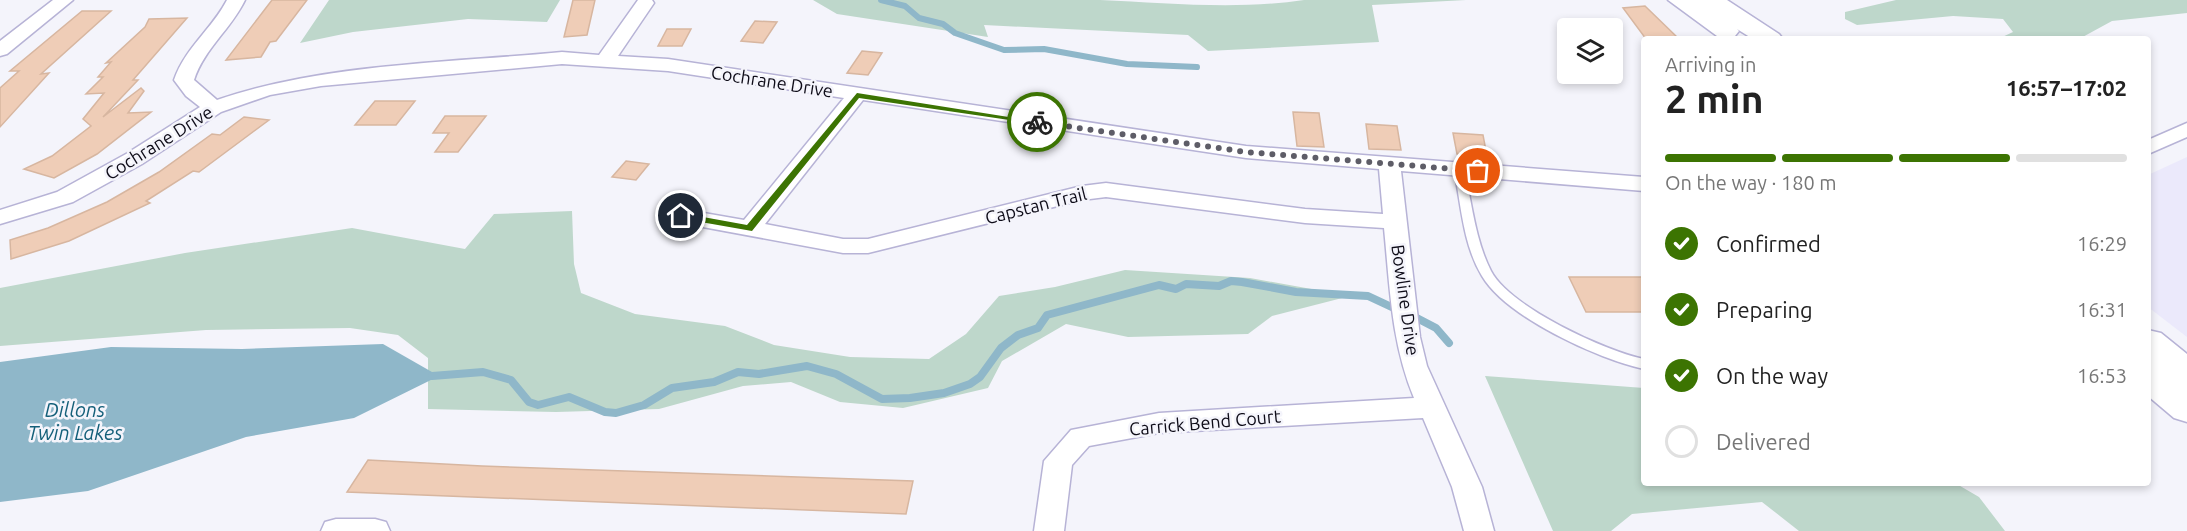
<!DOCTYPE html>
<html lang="en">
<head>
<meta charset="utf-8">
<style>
  :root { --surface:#fff; --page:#f2f2f2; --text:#222; --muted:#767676; --line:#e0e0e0; --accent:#3c7402 }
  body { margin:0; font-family:Ubuntu,sans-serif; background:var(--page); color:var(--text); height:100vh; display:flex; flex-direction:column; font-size:22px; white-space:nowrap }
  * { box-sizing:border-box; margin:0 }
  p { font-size:20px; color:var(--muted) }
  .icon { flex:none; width:33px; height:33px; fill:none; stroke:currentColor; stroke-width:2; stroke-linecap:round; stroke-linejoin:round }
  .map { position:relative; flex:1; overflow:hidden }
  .sheet { position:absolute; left:1641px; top:36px; width:510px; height:450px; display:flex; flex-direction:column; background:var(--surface); border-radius:6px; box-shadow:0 3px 9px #0003 }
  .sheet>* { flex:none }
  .tools { position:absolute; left:1557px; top:18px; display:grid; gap:12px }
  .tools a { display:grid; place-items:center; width:66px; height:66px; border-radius:6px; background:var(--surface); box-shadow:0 3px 9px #0003; font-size:30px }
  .pin { position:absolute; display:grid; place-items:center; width:51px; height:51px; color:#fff; margin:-26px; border:3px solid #fff; border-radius:50%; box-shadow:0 2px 6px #0007 }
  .courier { position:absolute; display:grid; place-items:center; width:60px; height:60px; margin:-30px; border:4px solid #3c7402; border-radius:50%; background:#fff; color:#222; box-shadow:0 2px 8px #0007 }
  .overview em { font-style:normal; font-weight:600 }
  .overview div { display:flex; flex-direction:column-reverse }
  .overview { display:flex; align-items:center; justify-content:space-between; height:102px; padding:0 24px }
  h1 { font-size:39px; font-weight:600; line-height:45px }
  .bar { display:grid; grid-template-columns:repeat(4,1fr); gap:9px 6px; align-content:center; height:72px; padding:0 24px }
  .bar i { height:8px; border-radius:4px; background:var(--line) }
  .bar .on { background:var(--accent) }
  .bar p { grid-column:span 4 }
  ol { padding:0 24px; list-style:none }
  li { display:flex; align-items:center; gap:18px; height:66px }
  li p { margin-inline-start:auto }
  li .icon { padding:6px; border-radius:50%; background:var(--accent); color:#fff; stroke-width:4 }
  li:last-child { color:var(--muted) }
  li i { width:33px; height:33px; border:3px solid var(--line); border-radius:50% }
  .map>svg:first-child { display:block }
  .built { fill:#ebe9fb }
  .green { fill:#bed7cb }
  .water { fill:#8fb7c9 }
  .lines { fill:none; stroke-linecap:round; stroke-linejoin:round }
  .stream-far1 { stroke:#8fb7c9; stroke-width:6 }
  .stream { stroke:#8fb7c9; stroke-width:8 }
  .building { fill:#efcdb7; stroke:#d7b6a0; stroke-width:1.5 }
  .service-casing { stroke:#b7b3d6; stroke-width:3 }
  .minor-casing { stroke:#b7b3d6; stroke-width:3 }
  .secondary-casing { stroke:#b7b3d6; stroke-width:3 }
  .service { fill:#fff; fill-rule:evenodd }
  .minor { fill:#fff; fill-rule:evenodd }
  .secondary { fill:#fff; fill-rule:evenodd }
  .route { fill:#3c7402 }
  .done { stroke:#5e5d67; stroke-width:6; stroke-dasharray:0 10.8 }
  .labels { text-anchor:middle; stroke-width:5; stroke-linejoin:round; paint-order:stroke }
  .street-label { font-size:18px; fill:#0e0c18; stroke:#f4f4fb }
  .water-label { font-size:20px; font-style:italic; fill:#145f79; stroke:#f4f4fb }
</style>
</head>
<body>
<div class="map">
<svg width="2187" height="531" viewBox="0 0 2187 531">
  <rect width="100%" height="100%" fill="#f4f4fb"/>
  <!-- built -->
  <path class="built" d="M 2187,157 L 2187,337 L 2148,307 L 2148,175 Z"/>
  <!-- green -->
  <path class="green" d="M 329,0 L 560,0 L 547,22 L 468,19 L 353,32 L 300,43 Z
    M 813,0 C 909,0 1005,0 1100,0 C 1167,3 1237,10 1304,0 L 1466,0 L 1372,5 L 1379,42 L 1208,51 L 1188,35 L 984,25 L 988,37 L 837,14 Z
    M 1896,0 L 2187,0 L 2187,13 L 2112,21 L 2079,39 L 1998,39 L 2013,32 L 2003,19 L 1953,16 L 1857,25 L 1845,19 L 1845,12 Z
    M 572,211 L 574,264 L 581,293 L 635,314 L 725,326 L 774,345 L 850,357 L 929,359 L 966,334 L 999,296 L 1055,287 L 1125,270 L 1250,278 L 1350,296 L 1272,316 L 1248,334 L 1128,337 L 1066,324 L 1002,361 L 988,388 L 903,408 L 840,402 L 791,382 L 743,386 L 659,409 L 556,412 L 428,409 L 428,358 L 398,335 L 350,328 L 206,330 L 0,346 L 0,288 L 185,253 L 352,228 L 465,249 L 494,214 Z
    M 1485,376 L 1644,388 L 1644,483 L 1955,483 L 1979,497 L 2005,531 L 1799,531 L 1762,502 L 1632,514 L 1611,531 L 1553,531 Z"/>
  <!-- water -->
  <path class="water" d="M 383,344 L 439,376 L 354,418 L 246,437 L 88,491 L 0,502 L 0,362 L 111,347 L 242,349 Z"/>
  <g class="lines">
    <!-- stream-far1 -->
    <path class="stream-far1" d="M 881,0 L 905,6 L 919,18 L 943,24 L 955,33 L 1004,50 L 1044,49 L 1127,64 L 1197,67"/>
    <!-- stream -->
    <path class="stream" d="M 1411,315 L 1436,328 L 1449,343
      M 432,376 L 483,372 L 511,380 L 529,402 L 538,405 L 569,397 L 605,412 L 616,413 L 644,405 L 672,388 L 714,382 L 738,372 L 759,374 L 807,366 L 836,374 L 882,399 L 910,398 L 944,393 L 970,384 L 980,377 L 1001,348 L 1018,335 L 1038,328 L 1047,315 L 1159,285 L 1176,289 L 1186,284 L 1219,286 L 1231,281 L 1242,282 L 1296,292 L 1368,296 L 1398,310"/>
  </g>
  <!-- building -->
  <path class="building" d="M 272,0 L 307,0 L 276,41 L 270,42 L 261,57 L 226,60 Z
    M 573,0 L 595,0 L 587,35 L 564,37 Z
    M 1645,6 L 1679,39 L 1646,39 L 1623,8 Z
    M 82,11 L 111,11 L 41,74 L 49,73 L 0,127 L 0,88 L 19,71 L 10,71 Z
    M 187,18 L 133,80 L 138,80 L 103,117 L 141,88 L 144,91 L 128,113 L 151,112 L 97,154 L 54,178 L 24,169 L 52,156 L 91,126 L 83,119 L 104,93 L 86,94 L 103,77 L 98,77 L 111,62 L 106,63 L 145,27 L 149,19 Z
    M 755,21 L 777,22 L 763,43 L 741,41 Z
    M 667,29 L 691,29 L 682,46 L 658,46 Z
    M 862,51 L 882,53 L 868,75 L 847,73 Z
    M 375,101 L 415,101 L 396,125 L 355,125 Z
    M 1293,112 L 1319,113 L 1324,147 L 1297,146 Z
    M 445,116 L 486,116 L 458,152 L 435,152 L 449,133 L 433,133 Z
    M 244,117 L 269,120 L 199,172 L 193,171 L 146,201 L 150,203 L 69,241 L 11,259 L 10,240 L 48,228 L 107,202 L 159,172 L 212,134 L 220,135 Z
    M 1366,124 L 1397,126 L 1401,150 L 1369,149 Z
    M 1453,133 L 1483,135 L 1487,156 L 1457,154 Z
    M 626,161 L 649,164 L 636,180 L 612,177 Z
    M 1569,277 L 1644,277 L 1644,312 L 1586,312 Z
    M 368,460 L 482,466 L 913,481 L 906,514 L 347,492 Z"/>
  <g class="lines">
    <defs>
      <path id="service" d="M 1459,166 L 1464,169 C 1472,203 1475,240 1491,271 C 1510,307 1605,351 1644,359 L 1644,369 C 1598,359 1506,317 1482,276 C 1463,245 1461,204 1454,169 Z"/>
      <path id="minor" d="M 53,0 L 73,0 L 7,54 L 0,56 L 0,41 Z
        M 227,0 L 245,0 C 231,29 204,49 194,80 L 217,100 C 325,63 448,63 562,52 L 599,55 L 638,0 L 652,0 L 654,3 L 618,56 L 668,59 L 1246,146 L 1644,177 L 1644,191 L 1401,171 L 1420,337 L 1427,366 L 1482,487 L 1494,531 L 1464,531 L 1452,487 L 1423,418 L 1159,433 L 1089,446 L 1072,465 L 1064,531 L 1034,531 L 1044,461 L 1071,430 L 1159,413 L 1414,398 C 1391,342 1390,288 1384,228 L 1305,223 L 1106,197 L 1082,200 L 868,253 L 843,253 L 681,223 L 673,221 L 670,216 L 673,211 L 681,209 L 744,220 L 844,98 L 668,71 L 562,64 L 321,86 L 270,95 L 221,112 L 142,164 L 73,202 L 0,224 L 0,210 L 57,192 L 126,154 L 200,107 L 186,96 L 174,80 C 185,48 212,29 227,0 ZM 863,100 L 1246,158 L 1379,169 L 1383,214 L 1305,209 L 1106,183 L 1082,186 L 868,239 L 843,239 L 765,224 Z
        M 2187,123 L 2187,137 L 2148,154 L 2148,140 Z
        M 336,519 L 375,519 L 386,522 L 390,531 L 321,531 L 325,522 Z"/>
      <path id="secondary" d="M 1668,0 L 1727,0 L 1779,34 L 1783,39 L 1753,39 L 1737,29 L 1739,31 L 1735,36 L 1726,39 L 1717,36 Z
        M 2148,330 L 2161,333 L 2187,354 L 2187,422 L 2174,418 L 2148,396 L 2148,363 L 2151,364 L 2148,361 Z"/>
    </defs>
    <!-- service casing -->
    <use href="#service" class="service-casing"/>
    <!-- minor casing -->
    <use href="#minor" class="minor-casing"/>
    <!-- secondary casing -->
    <use href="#secondary" class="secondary-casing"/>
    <!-- service -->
    <use href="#service" class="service"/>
    <!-- minor -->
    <use href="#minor" class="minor"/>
    <!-- secondary -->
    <use href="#secondary" class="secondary"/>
  </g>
  <!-- route -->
  <path class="route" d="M 857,93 L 1041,122 L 1037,124 L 859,98 L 752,231 L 678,218 L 678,214 L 681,213 L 747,225 Z"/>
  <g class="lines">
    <!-- done -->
    <path class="done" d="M 1037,122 L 1246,152 L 1478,171"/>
  </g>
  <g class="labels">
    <!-- street labels -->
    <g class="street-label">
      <text transform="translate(772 82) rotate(9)" y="6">Cochrane Drive</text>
      <text transform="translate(159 143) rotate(-32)" y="6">Cochrane Drive</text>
      <text transform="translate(1036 206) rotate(-14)" y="6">Capstan Trail</text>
      <text transform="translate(1405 300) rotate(82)" y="6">Bowline Drive</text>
      <text transform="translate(1205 423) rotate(-5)" y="6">Carrick Bend Court</text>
    </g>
    <!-- water labels -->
    <g class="water-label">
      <text x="75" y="417">Dillons<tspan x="75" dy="23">Twin Lakes</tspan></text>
    </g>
  </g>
</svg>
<div class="tools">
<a><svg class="icon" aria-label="layers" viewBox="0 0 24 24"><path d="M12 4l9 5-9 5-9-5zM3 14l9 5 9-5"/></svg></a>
</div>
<div class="pin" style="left:1478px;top:171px;background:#ea580c"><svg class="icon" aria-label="bag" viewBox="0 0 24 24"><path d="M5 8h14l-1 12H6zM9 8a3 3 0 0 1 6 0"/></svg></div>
<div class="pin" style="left:681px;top:216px;background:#1f2937"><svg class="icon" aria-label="home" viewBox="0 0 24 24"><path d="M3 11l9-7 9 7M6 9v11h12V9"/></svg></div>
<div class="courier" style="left:1037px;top:122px"><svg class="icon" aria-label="bike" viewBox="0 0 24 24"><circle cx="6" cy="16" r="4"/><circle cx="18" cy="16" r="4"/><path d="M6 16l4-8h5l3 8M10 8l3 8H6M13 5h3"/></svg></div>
<section class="sheet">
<div class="overview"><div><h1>2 min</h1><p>Arriving in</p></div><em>16:57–17:02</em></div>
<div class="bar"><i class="on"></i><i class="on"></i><i class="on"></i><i></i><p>On the way · 180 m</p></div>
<ol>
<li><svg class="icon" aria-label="check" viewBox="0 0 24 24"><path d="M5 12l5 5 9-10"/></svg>Confirmed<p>16:29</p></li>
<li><svg class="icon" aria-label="check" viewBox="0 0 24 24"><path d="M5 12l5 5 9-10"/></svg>Preparing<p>16:31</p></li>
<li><svg class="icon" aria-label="check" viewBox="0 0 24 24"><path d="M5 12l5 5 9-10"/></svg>On the way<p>16:53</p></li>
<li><i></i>Delivered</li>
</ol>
</section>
</div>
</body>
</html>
